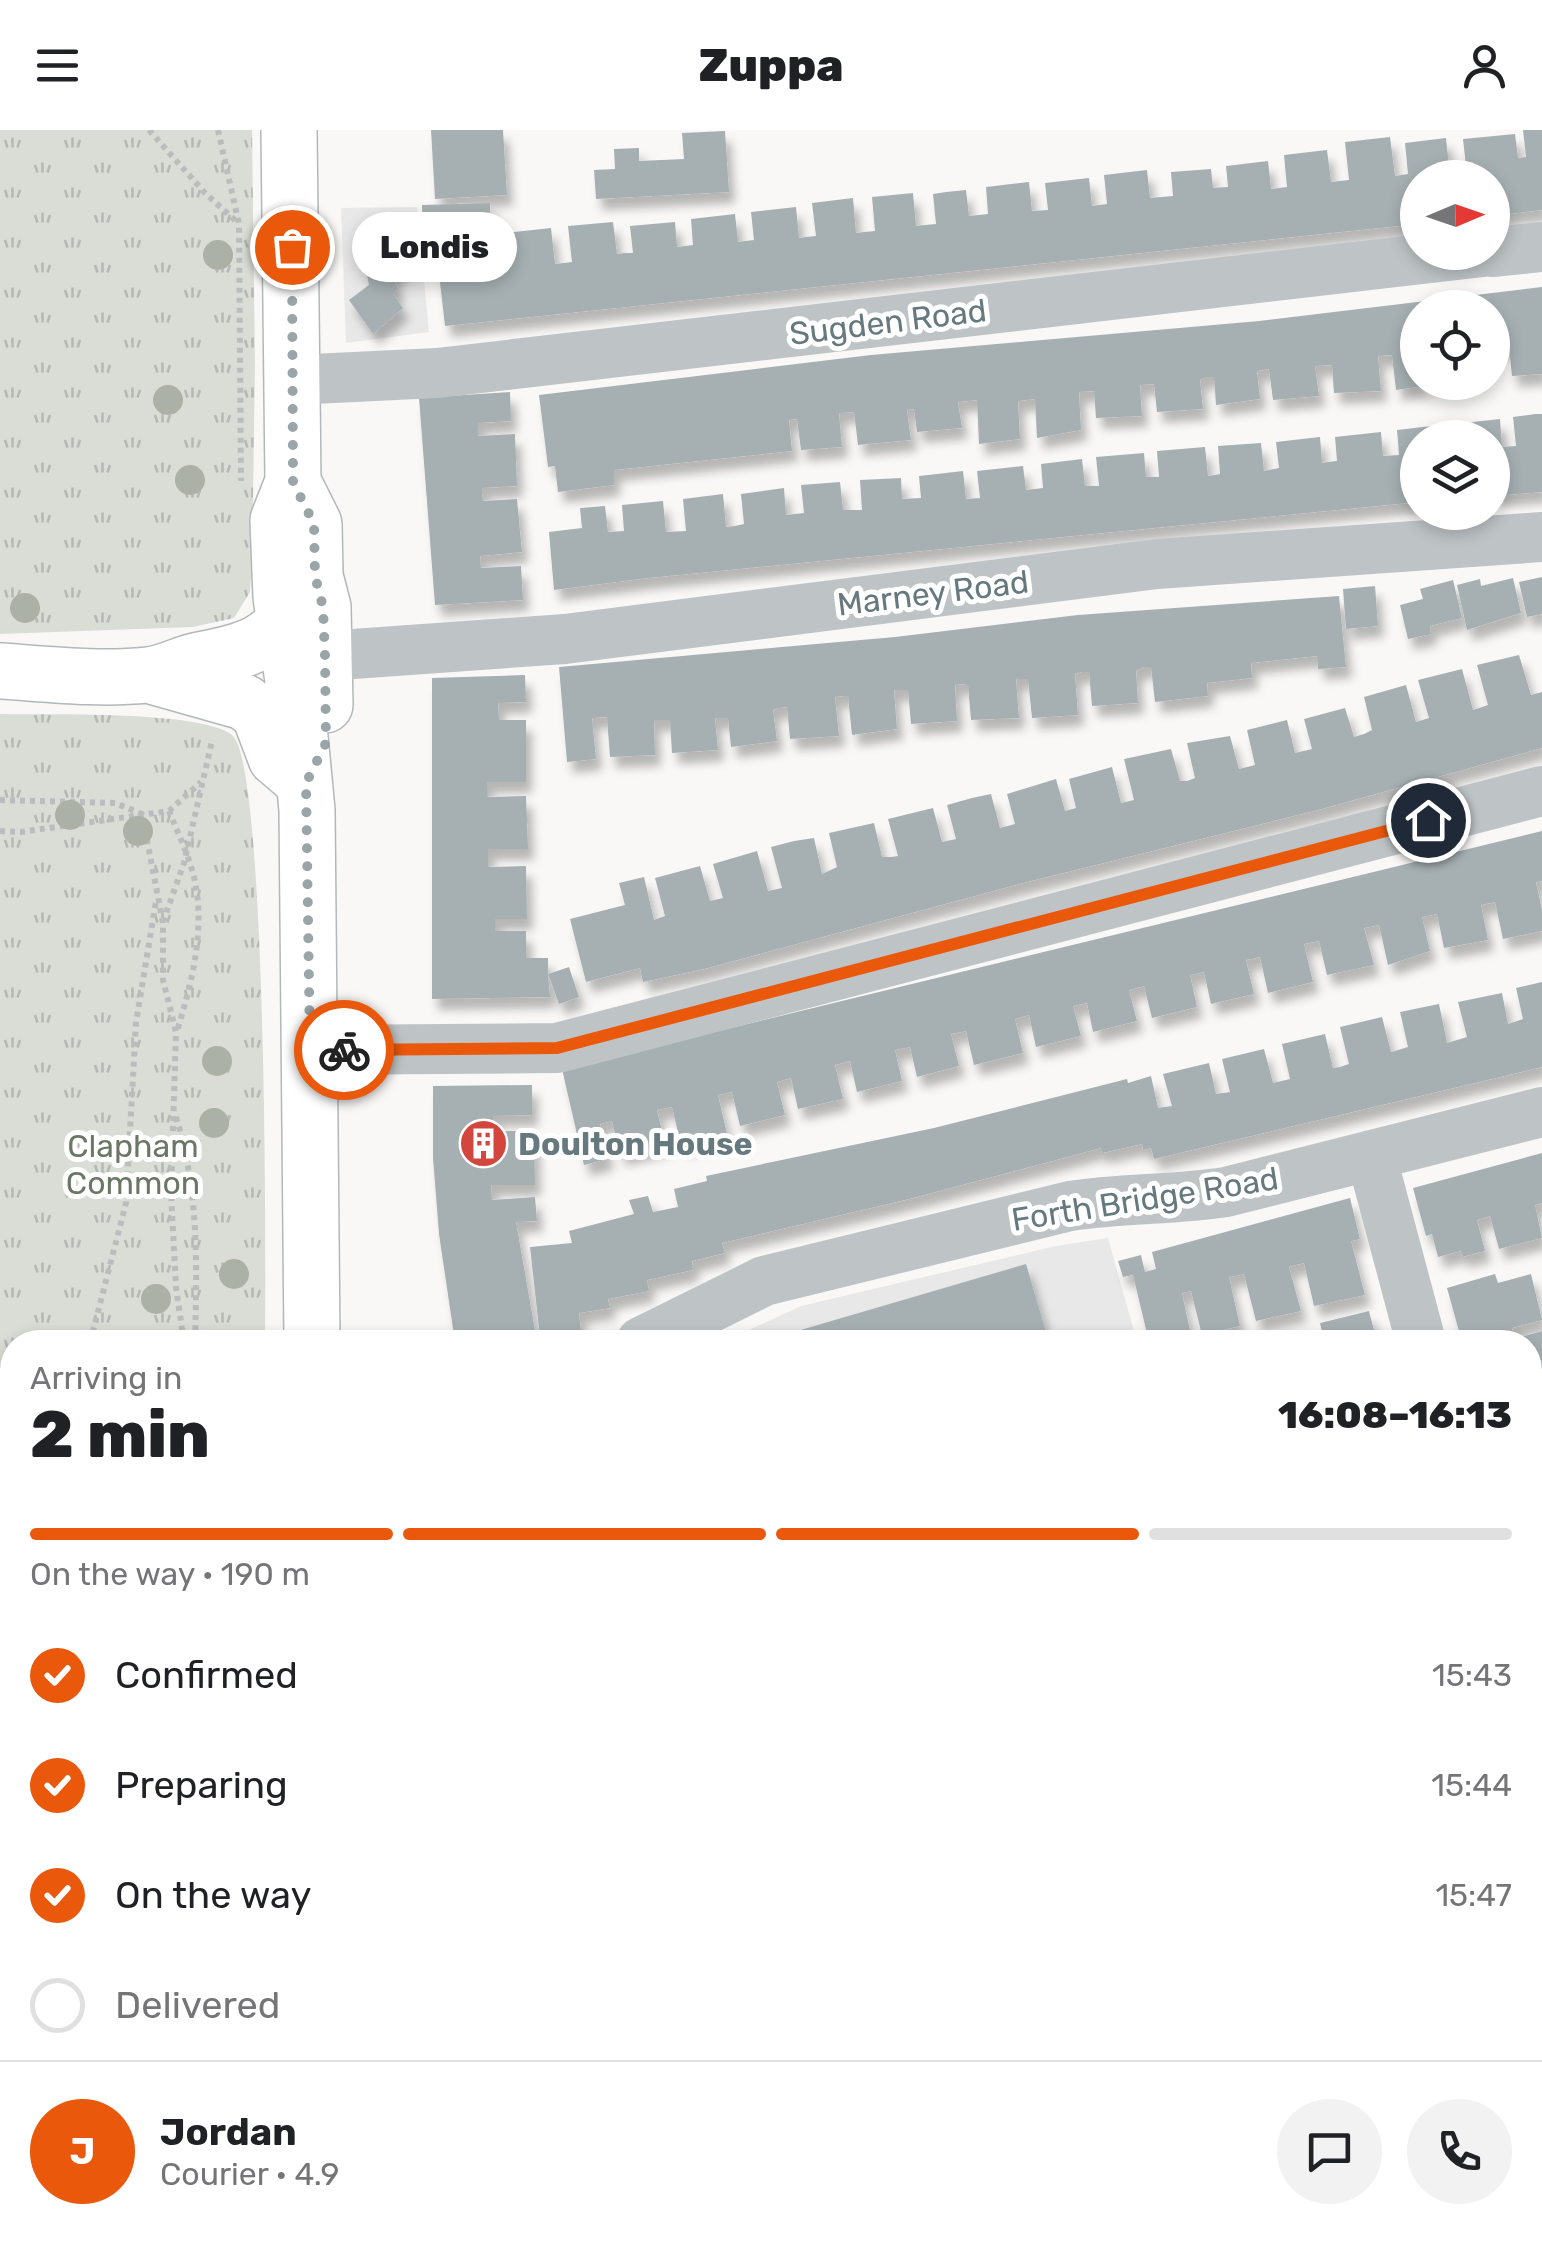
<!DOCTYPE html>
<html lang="en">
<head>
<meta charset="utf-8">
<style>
  :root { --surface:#fff; --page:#f2f2f2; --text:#202124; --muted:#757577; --line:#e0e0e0; --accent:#ea580c }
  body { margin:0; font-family:Rubik,sans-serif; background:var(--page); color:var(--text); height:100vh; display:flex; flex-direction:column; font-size:38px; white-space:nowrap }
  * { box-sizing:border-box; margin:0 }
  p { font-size:32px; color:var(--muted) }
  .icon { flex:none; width:55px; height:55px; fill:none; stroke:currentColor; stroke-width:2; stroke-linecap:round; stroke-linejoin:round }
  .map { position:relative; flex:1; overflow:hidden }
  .panel { position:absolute; left:0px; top:1200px; width:1542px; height:932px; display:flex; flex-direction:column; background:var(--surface); border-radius:40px 40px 0 0; box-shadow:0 5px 15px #0003 }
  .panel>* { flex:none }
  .needle { width:65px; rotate:88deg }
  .fabs { position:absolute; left:1400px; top:30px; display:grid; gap:20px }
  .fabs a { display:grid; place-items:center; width:110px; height:110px; border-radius:50%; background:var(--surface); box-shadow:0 5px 15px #0003; font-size:50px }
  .pin { position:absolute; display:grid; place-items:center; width:85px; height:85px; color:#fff; margin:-42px; border:5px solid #fff; border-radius:50%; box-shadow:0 2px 10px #0007 }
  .courier { position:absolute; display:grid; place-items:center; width:100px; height:100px; margin:-50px; border:8px solid #ea580c; border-radius:50%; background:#fff; color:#222; box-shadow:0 2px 12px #0007 }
  .bubble { position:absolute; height:70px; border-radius:35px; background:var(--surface); box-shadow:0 5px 15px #0003; font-size:32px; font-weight:800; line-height:70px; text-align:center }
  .headline em { font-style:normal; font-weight:800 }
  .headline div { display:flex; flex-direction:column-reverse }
  .headline { display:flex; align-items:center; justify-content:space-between; height:170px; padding:0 30px }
  h1 { font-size:65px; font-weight:800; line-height:75px }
  .bar { display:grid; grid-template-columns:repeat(4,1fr); gap:15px 10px; align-content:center; height:120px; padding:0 30px }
  .bar i { height:12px; border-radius:8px; background:var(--line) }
  .bar .active { background:var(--accent) }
  .bar p { grid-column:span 4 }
  .line { display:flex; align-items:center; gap:25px; padding:0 30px; border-top:2px solid var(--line) }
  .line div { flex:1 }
  .round { display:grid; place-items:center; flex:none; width:105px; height:105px; border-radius:52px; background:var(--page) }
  ol { padding:0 30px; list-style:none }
  li { display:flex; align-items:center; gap:30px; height:110px }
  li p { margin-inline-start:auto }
  li .icon { padding:10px; border-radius:50%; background:var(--accent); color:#fff; stroke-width:4 }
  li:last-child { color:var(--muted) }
  li i { width:55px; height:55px; border:5px solid var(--line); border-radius:50% }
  header { display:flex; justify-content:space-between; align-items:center; height:130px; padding:0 30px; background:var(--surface); font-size:45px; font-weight:800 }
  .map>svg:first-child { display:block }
  .built { fill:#e7e8e7 }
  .grass { fill:url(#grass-tufts) }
  .building { fill:#a6b0b3; filter:url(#shadow) }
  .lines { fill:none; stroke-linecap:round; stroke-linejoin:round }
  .highway-casing { stroke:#b2b8b9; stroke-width:58 }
  .path { stroke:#b9bdbe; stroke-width:6; stroke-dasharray:5 5; stroke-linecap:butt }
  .minor { stroke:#bec4c6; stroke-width:50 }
  .highway { stroke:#fff; stroke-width:55 }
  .tree { fill:#abb1a7 }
  .done { stroke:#99a5a8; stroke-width:10; stroke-dasharray:0 18 }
  .route { stroke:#ea580c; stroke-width:12 }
  .labels { text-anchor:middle; stroke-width:10; stroke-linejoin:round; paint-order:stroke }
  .street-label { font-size:32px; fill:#66797e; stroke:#fff }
  .poi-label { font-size:32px; font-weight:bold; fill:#66797e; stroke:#fff; text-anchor:start }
  .park-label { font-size:32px; fill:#6b7765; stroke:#fff }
</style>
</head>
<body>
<header><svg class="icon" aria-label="menu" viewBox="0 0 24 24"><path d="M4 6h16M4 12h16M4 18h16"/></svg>Zuppa<svg class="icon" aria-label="person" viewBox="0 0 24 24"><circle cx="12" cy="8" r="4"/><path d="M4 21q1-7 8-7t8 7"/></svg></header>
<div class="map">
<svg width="1542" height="2132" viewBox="0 0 1542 2132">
  <defs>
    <pattern id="grass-tufts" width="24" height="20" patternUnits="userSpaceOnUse" patternTransform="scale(2.5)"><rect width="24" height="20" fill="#daddd6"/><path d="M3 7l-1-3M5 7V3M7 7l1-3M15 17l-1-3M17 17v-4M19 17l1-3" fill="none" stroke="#b5b8b3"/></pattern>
    <filter id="shadow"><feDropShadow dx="6" dy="11" stdDeviation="5" flood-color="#0004"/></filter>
  </defs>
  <rect width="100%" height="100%" fill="#f9f8f7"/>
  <!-- built -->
  <path class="built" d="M 417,77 L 429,202 L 346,213 L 341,78 Z
    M 1108,1108 L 1137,1212 L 723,1212 L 801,1176 L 1056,1116 Z"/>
  <!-- grass -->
  <path class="grass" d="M 0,0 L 252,0 L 255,232 L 252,435 L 250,462 L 234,488 L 193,497 L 0,504 Z
    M 0,584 C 43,585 206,580 233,606 C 267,640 266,1135 265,1212 L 12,1212 L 12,2120 L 272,2120 L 272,2132 L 0,2132 Z"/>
  <!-- building -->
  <path class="building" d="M 431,0 L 503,0 L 507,65 L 435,69 Z
    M 1523,0 L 1542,0 L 1542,80 L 1492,86 L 1492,48 L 1418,48 L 1418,94 L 445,196 L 438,135 L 508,128 L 505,103 L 551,98 L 555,134 L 564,133 L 572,132 L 568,96 L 613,92 L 617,124 L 625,123 L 633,123 L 630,96 L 675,92 L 677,117 L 693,115 L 691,89 L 735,84 L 738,112 L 745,111 L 754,110 L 751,82 L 796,77 L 799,108 L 806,107 L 816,106 L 812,73 L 853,68 L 856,103 L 864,102 L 875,101 L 872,67 L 913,63 L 916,96 L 925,95 L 936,94 L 933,64 L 946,62 L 966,60 L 969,86 L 988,84 L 986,57 L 1029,52 L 1032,81 L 1048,80 L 1045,53 L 1089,48 L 1092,76 L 1099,75 L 1107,74 L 1104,45 L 1147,40 L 1150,68 L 1173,66 L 1171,42 L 1211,39 L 1213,58 L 1228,57 L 1226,36 L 1268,31 L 1271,59 L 1287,57 L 1284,25 L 1327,20 L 1331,52 L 1349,50 L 1345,12 L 1390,7 L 1395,46 L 1408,44 L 1405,13 L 1446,8 L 1449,38 L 1457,37 L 1466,36 L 1463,9 L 1515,4 L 1518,28 L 1526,27 Z
    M 725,1 L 729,62 L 596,69 L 594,40 L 615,39 L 614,19 L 639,18 L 639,31 L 684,29 L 682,3 Z
    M 490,73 L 491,111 L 423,114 L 422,75 Z
    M 392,97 L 416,128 L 393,146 L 398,159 L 393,164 L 403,178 L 373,204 L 349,170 L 369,155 L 362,120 Z
    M 1542,157 L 1542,244 L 1512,246 L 1509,216 L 1492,217 L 1492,178 L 1418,178 L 1418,252 L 1431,255 L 1396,260 L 1392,225 L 1378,226 L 1381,261 L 1334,263 L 1332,235 L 1315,236 L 1319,266 L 1273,270 L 1269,239 L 1257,241 L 1260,269 L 1216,275 L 1214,247 L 1206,247 L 1200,250 L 1203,279 L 1157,282 L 1154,254 L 1140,255 L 1142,286 L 1096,288 L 1094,261 L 1079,262 L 1081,300 L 1037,308 L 1035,269 L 1018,271 L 1020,309 L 979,314 L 977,270 L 958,272 L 962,298 L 917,302 L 914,279 L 907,280 L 911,310 L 858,315 L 854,282 L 839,283 L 842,317 L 801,320 L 797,289 L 789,290 L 792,321 L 614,340 L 614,355 L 558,362 L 555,336 L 548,337 L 539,265 L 871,225 L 1259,191 Z
    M 510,262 L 511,291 L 478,293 L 478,306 L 515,304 L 517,356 L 482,358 L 482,364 L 483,371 L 517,369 L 522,422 L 480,426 L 481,438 L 521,436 L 523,470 L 435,475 L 419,268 Z
    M 1536,284 L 1542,284 L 1542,362 L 1492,366 L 1492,308 L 1455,308 L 1454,294 L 1500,289 L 1502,317 L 1516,316 L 1513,287 Z
    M 1440,295 L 1441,308 L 1418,308 L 1418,372 L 648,448 L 554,460 L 549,402 L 582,398 L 580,378 L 605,376 L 608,402 L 624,401 L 622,375 L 663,371 L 666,402 L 686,401 L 683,369 L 723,364 L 726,397 L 735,396 L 744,394 L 741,364 L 784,358 L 786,385 L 804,383 L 801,355 L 840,352 L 843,380 L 862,380 L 860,350 L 901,348 L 902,369 L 921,368 L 919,346 L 963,341 L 966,369 L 980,368 L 977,341 L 1023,336 L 1026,360 L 1043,358 L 1041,334 L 1082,329 L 1085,356 L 1099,356 L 1096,327 L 1144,323 L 1146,347 L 1159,347 L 1157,321 L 1205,317 L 1208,346 L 1215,345 L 1220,344 L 1218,316 L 1261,313 L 1264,341 L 1279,338 L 1276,312 L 1320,307 L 1322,333 L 1328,332 L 1337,331 L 1335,307 L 1381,302 L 1383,326 L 1399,325 L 1397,300 Z
    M 1542,447 L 1542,484 L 1527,487 L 1519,452 Z
    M 1513,448 L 1521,483 L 1467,500 L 1457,455 L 1480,449 L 1481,456 Z
    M 1453,450 L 1462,488 L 1430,496 L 1431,504 L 1408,509 L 1400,475 L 1423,469 L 1420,459 Z
    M 1375,456 L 1378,496 L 1346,499 L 1343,459 Z
    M 1339,466 L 1346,537 L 1318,539 L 1317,526 L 1251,533 L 1252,548 L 1207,553 L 1208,566 L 1155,572 L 1151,537 L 1144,537 L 1136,541 L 1138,573 L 1092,576 L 1089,542 L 1081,542 L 1075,544 L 1078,585 L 1032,588 L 1028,549 L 1016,549 L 1019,588 L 971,590 L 968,555 L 961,554 L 955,555 L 957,591 L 911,594 L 908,560 L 894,560 L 897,599 L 852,605 L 848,566 L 843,566 L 835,567 L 839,606 L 790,609 L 787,577 L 778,578 L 773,580 L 777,611 L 731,617 L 728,588 L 715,588 L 718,620 L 672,623 L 670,590 L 654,590 L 655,625 L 610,627 L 607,587 L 592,588 L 596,629 L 567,632 L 559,537 L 895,507 L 1078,485 Z
    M 1519,525 L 1531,565 L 1542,562 L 1542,618 L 1318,680 L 1023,753 L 704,839 L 643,852 L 640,838 L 586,852 L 570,789 L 625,775 L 619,753 L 644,747 L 654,790 L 665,786 L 655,748 L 700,736 L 710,771 L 723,768 L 713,734 L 757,721 L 768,761 L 782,758 L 771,717 L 794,711 L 814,708 L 822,744 L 837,737 L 829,703 L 874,693 L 882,727 L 891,727 L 898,726 L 888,689 L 933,678 L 942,712 L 956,709 L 947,675 L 972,668 L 991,664 L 1000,698 L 1015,694 L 1007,664 L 1056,649 L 1065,681 L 1076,678 L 1069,649 L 1112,637 L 1121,673 L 1134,670 L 1124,629 L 1171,619 L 1180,651 L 1187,651 L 1195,648 L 1187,613 L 1230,606 L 1239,639 L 1255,635 L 1247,600 L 1287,590 L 1295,623 L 1312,619 L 1304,589 L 1345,578 L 1354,607 L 1364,604 L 1372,600 L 1364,567 L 1406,555 L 1416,592 L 1429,588 L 1418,550 L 1462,539 L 1473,580 L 1488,575 L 1477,535 Z
    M 525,545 L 526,572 L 498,573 L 499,590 L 526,590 L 526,652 L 487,652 L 487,667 L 526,666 L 528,719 L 488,719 L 488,737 L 526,736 L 527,789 L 495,789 L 495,801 L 526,801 L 526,828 L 548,828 L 548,844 L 569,837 L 579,867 L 559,874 L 548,844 L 550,867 L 432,869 L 432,548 Z
    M 1542,701 L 1542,751 L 1536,752 L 1542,780 L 1542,801 L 1503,809 L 1495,772 L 1481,775 L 1488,810 L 1444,818 L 1437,784 L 1422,787 L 1430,821 L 1388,835 L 1379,795 L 1364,798 L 1374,835 L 1327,845 L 1319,811 L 1304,814 L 1313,852 L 1268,863 L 1260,827 L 1246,830 L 1254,864 L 1211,874 L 1204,842 L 1195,844 L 1190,845 L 1197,877 L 1152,888 L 1144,856 L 1129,860 L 1137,891 L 1093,902 L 1087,873 L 1073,876 L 1081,906 L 1036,917 L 1029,885 L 1015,889 L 1023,923 L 974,935 L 966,901 L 951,904 L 959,936 L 917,947 L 910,917 L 895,920 L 902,951 L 857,962 L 850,931 L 835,935 L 843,969 L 798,979 L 791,948 L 777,952 L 785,985 L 740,996 L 732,962 L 718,965 L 727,1004 L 681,1015 L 672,977 L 657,980 L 665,1014 L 620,1025 L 612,991 L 600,994 L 608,1029 L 584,1035 L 562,939 Z
    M 1542,852 L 1542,937 L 1154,1029 L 1151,1018 L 1143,1020 L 1142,1014 L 1102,1023 L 1101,1018 L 909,1069 L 722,1113 L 725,1123 L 692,1131 L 693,1140 L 647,1150 L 649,1161 L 608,1169 L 610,1178 L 579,1183 L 581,1202 L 540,1207 L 530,1117 L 572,1113 L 569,1101 L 634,1084 L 629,1070 L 648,1066 L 653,1082 L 678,1077 L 674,1059 L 707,1051 L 706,1046 L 934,998 L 1127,949 L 1128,953 L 1151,946 L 1158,978 L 1172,976 L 1163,944 L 1209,933 L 1216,964 L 1230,962 L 1222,929 L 1264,919 L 1273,953 L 1290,949 L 1282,914 L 1325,904 L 1333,938 L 1340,937 L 1349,934 L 1340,897 L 1382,887 L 1391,922 L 1398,920 L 1408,917 L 1400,882 L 1439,874 L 1447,913 L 1467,907 L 1458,872 L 1502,863 L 1508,894 L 1523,889 L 1516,858 Z
    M 532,955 L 532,985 L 493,986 L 493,1001 L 534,1001 L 535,1055 L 491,1055 L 492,1070 L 535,1067 L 537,1091 L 516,1092 L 536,1206 L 499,1212 L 455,1212 L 439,1104 L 433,1028 L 433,956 Z
    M 1542,1023 L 1542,1073 L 1535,1075 L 1542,1108 L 1499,1119 L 1490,1086 L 1477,1090 L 1485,1121 L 1462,1127 L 1461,1121 L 1438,1127 L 1432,1104 L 1426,1106 L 1413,1058 Z
    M 1350,1068 L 1360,1109 L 1351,1111 L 1365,1165 L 1314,1176 L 1304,1133 L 1295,1135 L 1289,1137 L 1301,1181 L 1256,1191 L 1244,1144 L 1235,1146 L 1229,1147 L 1240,1196 L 1202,1205 L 1191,1161 L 1182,1163 L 1192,1210 L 1149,1212 L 1133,1145 L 1123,1147 L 1118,1131 L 1141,1125 L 1145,1142 L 1156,1139 L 1152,1122 Z
    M 1026,1134 L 1049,1212 L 763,1212 L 763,1211 Z
    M 1495,1144 L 1498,1153 L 1531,1144 L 1542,1190 L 1512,1198 L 1514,1209 L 1542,1201 L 1542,1252 L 1530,1255 L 1530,1212 L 1462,1212 L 1447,1158 Z
    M 1369,1181 L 1377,1212 L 1289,1212 L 1322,1202 L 1320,1193 Z
    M 1542,1265 L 1542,1316 L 1539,1317 L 1540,1322 L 1530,1325 L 1530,1268 Z
    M 1542,1345 L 1542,1462 L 1541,1462 L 1530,1424 L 1530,1348 Z
    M 1531,1823 L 1542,1862 L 1542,2077 L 1530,2080 L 1530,2035 L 1540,2033 L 1538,2023 L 1530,2025 Z
    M 846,2120 L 1000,2120 L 1000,2126 L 992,2126 L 992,2132 L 567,2132 L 567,2124 Z
    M 1007,2120 L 1051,2120 L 1051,2132 L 1007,2132 Z
    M 1065,2120 L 1111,2120 L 1112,2127 L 1066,2131 Z
    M 450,2124 L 509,2124 L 510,2132 L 450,2132 Z"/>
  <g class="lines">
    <defs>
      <path id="highway" d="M 289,0 L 293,352 L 314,394 L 315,446 L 323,477 L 325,575
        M 293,352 L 278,390 L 281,467 L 298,586 L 307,680 L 312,1212
        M 0,541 C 48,544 100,550 147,545 C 165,544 182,533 199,530 C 253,520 268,514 303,471
        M 152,546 L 244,572 L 259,583 L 276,628 L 296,645
        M 311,2120 L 311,2132"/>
    </defs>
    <!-- highway casing -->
    <use href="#highway" class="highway-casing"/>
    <!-- path -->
    <path class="path" d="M 149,0 L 205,63 L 238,93
      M 218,0 L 239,94 L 241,351
      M 0,670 L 115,673 L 142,684 L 163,793 L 163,850 L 176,902 L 171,1063 L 176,1158 L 184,1212
      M 169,681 L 201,652
      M 0,701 L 21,702 L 169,681 C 178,703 188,724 194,747 C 206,798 192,852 177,901
      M 163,792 L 184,733 L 212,611
      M 176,987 C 199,1060 197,1136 195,1212
      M 93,1212 L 92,1205 L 126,1073 L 136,893 L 156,771
      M 165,2120 L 166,2132
      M 97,2132 L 97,2120
      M 180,2132 L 181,2120"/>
    <!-- minor -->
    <path class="minor" d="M 1492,122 L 1542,117
      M 292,250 L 437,243 L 1483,122
      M 325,526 L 565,509 L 1157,434 L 1542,407
      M 311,920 L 557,918 L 1542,661
      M 1371,1025 L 1421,1212
      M 641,1212 L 764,1151 L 1070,1076 C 1122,1068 1174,1070 1226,1062 L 1542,982
      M 1530,1639 L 1542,1684
      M 1440,2120 L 1442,2132"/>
    <!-- highway -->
    <use href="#highway" class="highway"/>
  </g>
  <!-- trees -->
  <g class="tree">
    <circle cx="218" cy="125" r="15"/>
    <circle cx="168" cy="270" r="15"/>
    <circle cx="190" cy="350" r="15"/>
    <circle cx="25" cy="478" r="15"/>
    <circle cx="70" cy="685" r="15"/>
    <circle cx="138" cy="701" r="15"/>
    <circle cx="217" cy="931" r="15"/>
    <circle cx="214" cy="993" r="15"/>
    <circle cx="234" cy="1144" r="15"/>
    <circle cx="156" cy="1169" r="15"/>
  </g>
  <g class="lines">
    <!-- done -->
    <path class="done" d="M 292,117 L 293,352 L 314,394 L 315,446 L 323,477 L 325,526 L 326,613 L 306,653 L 310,920 L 344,920"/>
    <!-- route -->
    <path class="route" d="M 344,920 L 557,918 L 1428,690"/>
  </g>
  <!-- icons -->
  <defs>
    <symbol id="building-disc" viewBox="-11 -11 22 22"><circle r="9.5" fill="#d2463e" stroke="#fff"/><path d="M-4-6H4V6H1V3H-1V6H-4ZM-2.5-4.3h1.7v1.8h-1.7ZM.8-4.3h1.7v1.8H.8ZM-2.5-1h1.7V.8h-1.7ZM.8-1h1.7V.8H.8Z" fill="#fff"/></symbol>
  </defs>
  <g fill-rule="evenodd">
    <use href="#building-disc" x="456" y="986" width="55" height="55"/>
  </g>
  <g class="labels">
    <!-- street labels -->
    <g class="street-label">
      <text transform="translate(888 192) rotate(-7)" y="11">Sugden Road</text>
      <text transform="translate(933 463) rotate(-7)" y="11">Marney Road</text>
      <text transform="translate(1145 1069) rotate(-9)" y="11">Forth Bridge Road</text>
    </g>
    <!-- poi labels -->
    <g class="poi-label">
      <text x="518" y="1025">Doulton House</text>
    </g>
    <!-- park labels -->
    <g class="park-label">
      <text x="133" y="1027">Clapham<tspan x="133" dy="37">Common</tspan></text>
    </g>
  </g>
</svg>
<div class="fabs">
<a><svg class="needle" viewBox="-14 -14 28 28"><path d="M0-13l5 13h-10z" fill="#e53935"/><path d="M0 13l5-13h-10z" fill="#757577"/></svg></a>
<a><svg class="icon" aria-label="locate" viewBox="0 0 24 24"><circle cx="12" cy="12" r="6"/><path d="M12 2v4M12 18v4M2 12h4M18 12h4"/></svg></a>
<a><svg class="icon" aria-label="layers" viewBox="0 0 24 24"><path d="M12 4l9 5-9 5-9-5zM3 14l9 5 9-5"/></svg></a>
</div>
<div class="pin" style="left:292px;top:117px;background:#ea580c"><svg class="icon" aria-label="bag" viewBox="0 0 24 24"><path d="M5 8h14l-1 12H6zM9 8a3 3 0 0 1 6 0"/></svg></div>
<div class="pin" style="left:1428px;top:690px;background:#1f2937"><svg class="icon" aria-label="home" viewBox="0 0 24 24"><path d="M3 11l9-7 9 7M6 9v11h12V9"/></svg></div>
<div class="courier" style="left:344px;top:920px"><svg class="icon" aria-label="bike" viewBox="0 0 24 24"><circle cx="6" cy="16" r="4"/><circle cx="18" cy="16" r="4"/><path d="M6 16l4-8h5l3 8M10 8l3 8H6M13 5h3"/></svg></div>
<div class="bubble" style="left:352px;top:82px;width:165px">Londis</div>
<section class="panel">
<div class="headline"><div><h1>2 min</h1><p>Arriving in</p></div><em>16:08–16:13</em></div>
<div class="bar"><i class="active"></i><i class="active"></i><i class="active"></i><i></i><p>On the way · 190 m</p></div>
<ol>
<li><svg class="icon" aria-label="check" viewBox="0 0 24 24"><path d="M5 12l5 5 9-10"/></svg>Confirmed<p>15:43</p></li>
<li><svg class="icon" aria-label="check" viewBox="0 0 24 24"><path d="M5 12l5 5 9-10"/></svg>Preparing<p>15:44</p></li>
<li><svg class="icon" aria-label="check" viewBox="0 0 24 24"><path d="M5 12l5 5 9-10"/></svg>On the way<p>15:47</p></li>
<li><i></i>Delivered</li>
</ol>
<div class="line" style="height:180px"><b class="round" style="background:var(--accent);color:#fff">J</b><div><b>Jordan</b><p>Courier · 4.9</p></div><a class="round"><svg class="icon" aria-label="chat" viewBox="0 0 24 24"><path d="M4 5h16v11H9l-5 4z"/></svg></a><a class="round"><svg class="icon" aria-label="phone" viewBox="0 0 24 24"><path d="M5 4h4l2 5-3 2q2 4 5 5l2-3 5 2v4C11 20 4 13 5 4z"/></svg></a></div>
</section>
</div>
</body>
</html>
